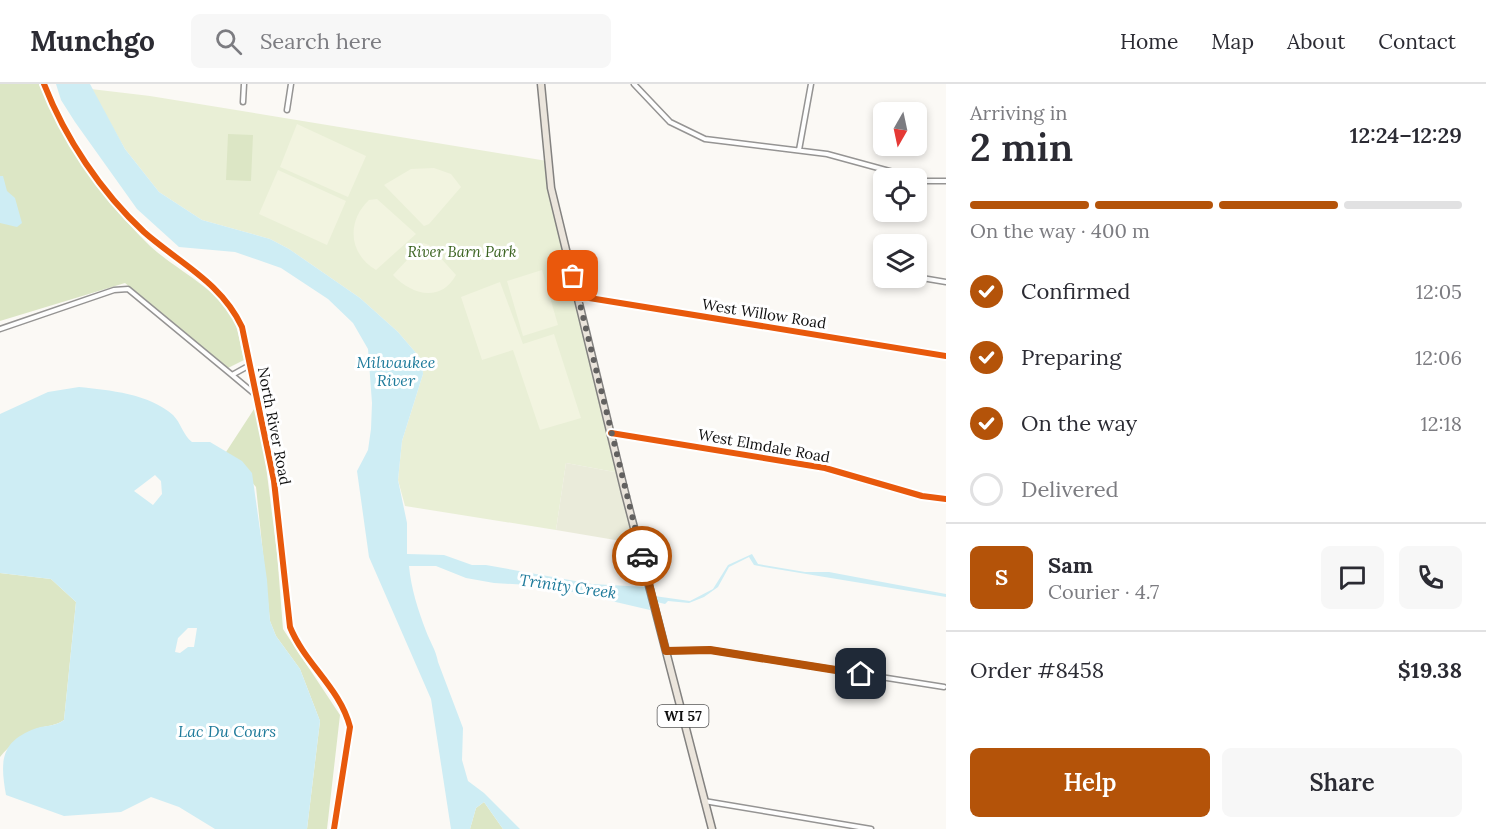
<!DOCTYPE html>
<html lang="en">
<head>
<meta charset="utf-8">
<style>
  :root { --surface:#fff; --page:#f7f7f7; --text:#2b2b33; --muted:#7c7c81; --line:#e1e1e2; --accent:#b45309 }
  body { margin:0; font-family:Lora,serif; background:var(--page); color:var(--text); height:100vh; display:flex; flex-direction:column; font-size:22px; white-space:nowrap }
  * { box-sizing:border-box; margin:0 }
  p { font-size:20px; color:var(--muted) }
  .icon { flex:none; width:33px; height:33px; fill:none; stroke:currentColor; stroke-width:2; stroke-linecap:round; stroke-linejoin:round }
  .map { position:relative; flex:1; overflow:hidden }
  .sheet { display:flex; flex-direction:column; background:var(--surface); width:540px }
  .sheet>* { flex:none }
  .needle { width:39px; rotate:189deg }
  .controls { position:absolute; left:873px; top:18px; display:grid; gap:12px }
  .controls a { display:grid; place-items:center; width:54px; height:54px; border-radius:9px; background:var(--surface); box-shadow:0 3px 9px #0003; font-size:30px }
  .pin { position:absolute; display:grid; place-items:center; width:51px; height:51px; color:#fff; margin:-26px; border-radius:12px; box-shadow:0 3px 9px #0006 }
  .courier { position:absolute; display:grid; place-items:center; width:60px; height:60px; margin:-30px; border:4px solid #b45309; border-radius:50%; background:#fff; color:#222; box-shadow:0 2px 8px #0007 }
  .headline em { font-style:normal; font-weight:600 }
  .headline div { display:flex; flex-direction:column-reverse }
  .headline { display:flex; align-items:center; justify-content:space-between; height:102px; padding:0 24px }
  h1 { font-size:39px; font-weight:600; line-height:45px }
  .bar { display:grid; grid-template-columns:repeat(4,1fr); gap:9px 6px; align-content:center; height:72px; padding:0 24px }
  .bar i { height:8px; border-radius:4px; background:var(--line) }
  .bar .on { background:var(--accent) }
  .bar p { grid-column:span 4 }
  .line { display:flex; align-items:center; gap:15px; padding:0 24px; border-top:2px solid var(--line) }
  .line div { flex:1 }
  .round { display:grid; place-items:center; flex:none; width:63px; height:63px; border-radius:9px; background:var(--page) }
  ol { padding:0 24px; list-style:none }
  li { display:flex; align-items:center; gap:18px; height:66px }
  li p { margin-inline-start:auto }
  li .icon { padding:6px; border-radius:50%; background:var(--accent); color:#fff; stroke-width:4 }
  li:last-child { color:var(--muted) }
  li i { width:33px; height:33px; border:3px solid var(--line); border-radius:50% }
  .cta { display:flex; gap:12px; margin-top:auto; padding:12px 24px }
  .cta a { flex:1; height:69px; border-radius:9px; background:var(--accent); color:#fff; font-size:24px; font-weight:600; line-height:69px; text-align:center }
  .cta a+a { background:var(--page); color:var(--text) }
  header { display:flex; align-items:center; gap:36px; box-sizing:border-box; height:84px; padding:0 30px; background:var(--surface); border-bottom:2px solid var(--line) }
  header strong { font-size:28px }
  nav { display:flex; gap:33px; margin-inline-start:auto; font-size:21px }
  .search { width:420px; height:54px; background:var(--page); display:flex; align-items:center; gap:15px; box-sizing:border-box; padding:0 21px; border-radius:9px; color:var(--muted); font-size:22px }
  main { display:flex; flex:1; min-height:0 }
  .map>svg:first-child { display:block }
  .green { fill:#e9efd6 }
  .forest { fill:#dce6c5 }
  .cemetery { fill:#eaebda }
  .pitch { fill:#f2f4e0 }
  .water { fill:#ceedf4; fill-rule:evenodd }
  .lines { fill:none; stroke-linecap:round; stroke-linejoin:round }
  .street-casing { stroke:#959493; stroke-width:7 }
  .secondary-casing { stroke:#8c8b89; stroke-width:8 }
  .primary-casing { stroke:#838280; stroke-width:9 }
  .street { stroke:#fefefe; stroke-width:4 }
  .secondary { stroke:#f5f2eb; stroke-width:5 }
  .primary { stroke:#ebe5dc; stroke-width:6 }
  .cycleway-casing { stroke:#fff; stroke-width:10 }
  .cycleway { stroke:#e8590c; stroke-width:6 }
  .done { stroke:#626160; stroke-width:6; stroke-dasharray:0 10.8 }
  .route { stroke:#b45309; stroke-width:8 }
  .labels { text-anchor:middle; stroke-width:6; stroke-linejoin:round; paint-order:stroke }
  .shield { fill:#fff; stroke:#575757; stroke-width:1.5 }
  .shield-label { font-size:14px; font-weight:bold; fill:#0f0f0f }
  .park-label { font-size:15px; font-style:italic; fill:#3c6422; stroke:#fff }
  .street-label { font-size:15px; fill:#0f0f0f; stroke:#fff }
  .water-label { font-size:16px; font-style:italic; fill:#1f7b9b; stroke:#fff }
</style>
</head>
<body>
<header>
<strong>Munchgo</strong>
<div class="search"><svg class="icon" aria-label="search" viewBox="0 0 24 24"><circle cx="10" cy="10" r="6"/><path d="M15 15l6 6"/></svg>Search here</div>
<nav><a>Home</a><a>Map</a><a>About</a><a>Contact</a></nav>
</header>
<main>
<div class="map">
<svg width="946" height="745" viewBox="0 0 946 745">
  <rect width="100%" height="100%" fill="#fbf9f5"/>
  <!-- green -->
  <path class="green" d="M 91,5 L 150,12 L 547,77 L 620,389 L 566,379 L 556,446 L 405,422 L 398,396 L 402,357 L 423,290 L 422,276 L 398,248 L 360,214 L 289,165 L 270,155 L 202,136 L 159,108 L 125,65 Z"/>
  <!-- forest -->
  <path class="forest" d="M 0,0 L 39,0 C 65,61 100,111 146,158 C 171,183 208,199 230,228 C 238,240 240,262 244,276 L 228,284 L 125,199 L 0,237 Z
    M 228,50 L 253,51 L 251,97 L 226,96 Z
    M 258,319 L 277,469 L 283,545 L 340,631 L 327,745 L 307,745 L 320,637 L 300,585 L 276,552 L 270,537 L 256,403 L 226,368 Z
    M 0,489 L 51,495 L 76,518 L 64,636 C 54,643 46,641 36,645 C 21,651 10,661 0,673 Z
    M 484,718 L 503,745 L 470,745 L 476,724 Z"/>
  <!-- cemetery -->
  <path class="cemetery" d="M 566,379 L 620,389 L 639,460 L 556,446 Z"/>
  <!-- pitch -->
  <path class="pitch" d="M 297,40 L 366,72 L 348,113 L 280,83 Z
    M 434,84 L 451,90 L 461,103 L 429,140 L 424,142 L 384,101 L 411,85 Z
    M 278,86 L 346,117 L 327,161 L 259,130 Z
    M 377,115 L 416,150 L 376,186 C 349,170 346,138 369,116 Z
    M 423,159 L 429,161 L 456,191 C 440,219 412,211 393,191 Z
    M 542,186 L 558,241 L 523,252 L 507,197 Z
    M 500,198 L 523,260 L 554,250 L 581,334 L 540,346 L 513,266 L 482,276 L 461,213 Z"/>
  <!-- water -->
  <path class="water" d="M 56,0 L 90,0 L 125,65 L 159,108 L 202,136 L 270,155 L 289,165 L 360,214 L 398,248 L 422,276 L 423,290 L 402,357 L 398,396 L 407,439 L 407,470 L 444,471 L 472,481 L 486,481 L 592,500 L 646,503 L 647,511 L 690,517 L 713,505 L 728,481 L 752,470 L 758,480 L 805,488 L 829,488 L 946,510 L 946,513 L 764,483 L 754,481 L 749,473 L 729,483 L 718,503 L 704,513 L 689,519 L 668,517 L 665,520 L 648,516 L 650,526 L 547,502 L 494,499 L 466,494 L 436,482 L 409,482 C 411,504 418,526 426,547 C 430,558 436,566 438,578 L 463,644 L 462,676 L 468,697 L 484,709 L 520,745 L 503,745 L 484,718 L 476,724 L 470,745 L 451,745 L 431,615 L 369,473 L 357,387 L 368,366 L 371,345 L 372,319 L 368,265 L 353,239 L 328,215 L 281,184 L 235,168 L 179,163 L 137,125 L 75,38 L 61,16 Z
    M 0,92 L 3,92 L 7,107 L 15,114 L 22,139 L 17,143 L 0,139 Z
    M 79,303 C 109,306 150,310 173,331 C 181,339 183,351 192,358 L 210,358 L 242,377 L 252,389 L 267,496 L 270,537 L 276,552 L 300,585 L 320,637 L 307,745 L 215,745 L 179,723 L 151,713 L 121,728 L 64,732 L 6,711 C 0,677 0,657 37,644 C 47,641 54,643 64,636 L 76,518 L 51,495 L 0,489 L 0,330 L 48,308 ZM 155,391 L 161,397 L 162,410 L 153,421 L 134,407 ZM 188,544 L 197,544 L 194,563 L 188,563 L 180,569 L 175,568 L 178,554 Z"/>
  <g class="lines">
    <defs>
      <path id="street" d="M 634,0 L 670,38 L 705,55 L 827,70 L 926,97 L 946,97
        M 243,18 L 244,0
        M 287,26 L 291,0
        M 799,66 L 811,0
        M 916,193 L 946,198
        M 577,212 L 946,272
        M 0,245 L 114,206 L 128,205 L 232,291 L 250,281
        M 232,291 L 257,312
        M 611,349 L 825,384 L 922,412 L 946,415
        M 667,567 L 710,566 L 944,603
        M 704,717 L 871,745"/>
      <path id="secondary" d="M 44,0 C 65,54 101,108 144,148 C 179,179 221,198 242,243 L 274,397 L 290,543 C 305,580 340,604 350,643 L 334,745"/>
      <path id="primary" d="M 541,0 L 551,104 L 625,409 L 712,745"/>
    </defs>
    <!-- street casing -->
    <use href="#street" class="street-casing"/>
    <!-- secondary casing -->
    <use href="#secondary" class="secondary-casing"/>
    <!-- primary casing -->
    <use href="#primary" class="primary-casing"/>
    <!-- street -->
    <use href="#street" class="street"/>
    <!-- secondary -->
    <use href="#secondary" class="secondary"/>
    <!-- primary -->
    <use href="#primary" class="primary"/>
    <defs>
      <path id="cycleway" d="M 44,0 C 65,54 101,108 144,148 C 179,179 221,198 242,243 L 274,397 L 290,543 C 305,580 340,604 350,643 L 334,745
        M 577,212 L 946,272
        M 611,349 L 825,384 L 922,412 L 946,415"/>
    </defs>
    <!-- cycleway casing -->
    <use href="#cycleway" class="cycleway-casing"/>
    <!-- cycleway -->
    <use href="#cycleway" class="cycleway"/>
  </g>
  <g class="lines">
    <!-- done -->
    <path class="done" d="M 573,192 L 642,472"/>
    <!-- route -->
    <path class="route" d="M 642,472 L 666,567 L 710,566 L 861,590"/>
  </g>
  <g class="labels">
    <!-- shield labels -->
    <rect class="shield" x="657.5" y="621" width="51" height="22" rx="4.5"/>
    <g class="shield-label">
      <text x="683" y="637">WI 57</text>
    </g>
    <!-- park labels -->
    <g class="park-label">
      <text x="462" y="173">River Barn Park</text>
    </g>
    <!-- street labels -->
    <g class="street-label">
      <text transform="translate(764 230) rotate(9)" y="5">West Willow Road</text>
      <text transform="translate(274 342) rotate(79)" y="5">North River Road</text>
      <text transform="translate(764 362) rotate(10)" y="5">West Elmdale Road</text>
    </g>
    <!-- water labels -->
    <g class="water-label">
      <text x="396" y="284">Milwaukee<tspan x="396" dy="18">River</tspan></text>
      <text transform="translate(568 502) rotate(8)" y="6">Trinity Creek</text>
      <text x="227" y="653">Lac Du Cours</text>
    </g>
  </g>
</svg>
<div class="controls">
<a><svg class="needle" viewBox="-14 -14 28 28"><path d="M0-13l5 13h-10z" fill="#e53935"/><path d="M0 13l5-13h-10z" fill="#7c7c81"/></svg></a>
<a><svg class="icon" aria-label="locate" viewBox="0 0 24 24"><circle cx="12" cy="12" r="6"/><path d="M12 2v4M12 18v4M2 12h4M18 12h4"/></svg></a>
<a><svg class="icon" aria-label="layers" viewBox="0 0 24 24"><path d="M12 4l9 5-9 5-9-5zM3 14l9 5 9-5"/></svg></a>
</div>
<div class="pin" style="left:573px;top:192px;background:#ea580c"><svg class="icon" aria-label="bag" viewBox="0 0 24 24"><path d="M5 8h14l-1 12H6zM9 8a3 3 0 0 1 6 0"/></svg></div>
<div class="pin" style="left:861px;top:590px;background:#1f2937"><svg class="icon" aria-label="home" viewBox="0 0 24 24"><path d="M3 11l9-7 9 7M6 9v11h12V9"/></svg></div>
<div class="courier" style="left:642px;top:472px"><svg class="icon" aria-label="car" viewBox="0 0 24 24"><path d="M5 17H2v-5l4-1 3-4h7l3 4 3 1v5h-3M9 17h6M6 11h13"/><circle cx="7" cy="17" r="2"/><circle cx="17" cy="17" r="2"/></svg></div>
</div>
<section class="sheet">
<div class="headline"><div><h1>2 min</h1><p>Arriving in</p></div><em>12:24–12:29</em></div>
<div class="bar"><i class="on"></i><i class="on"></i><i class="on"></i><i></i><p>On the way · 400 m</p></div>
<ol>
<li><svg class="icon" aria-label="check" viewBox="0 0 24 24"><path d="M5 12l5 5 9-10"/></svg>Confirmed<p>12:05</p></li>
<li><svg class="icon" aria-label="check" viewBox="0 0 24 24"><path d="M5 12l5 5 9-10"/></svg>Preparing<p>12:06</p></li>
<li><svg class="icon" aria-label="check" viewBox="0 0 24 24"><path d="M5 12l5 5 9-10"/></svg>On the way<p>12:18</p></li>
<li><i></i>Delivered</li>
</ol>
<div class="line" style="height:108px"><b class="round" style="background:var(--accent);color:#fff">S</b><div><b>Sam</b><p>Courier · 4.7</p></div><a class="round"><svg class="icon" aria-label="chat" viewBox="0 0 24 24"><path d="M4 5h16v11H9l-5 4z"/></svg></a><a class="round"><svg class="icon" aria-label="phone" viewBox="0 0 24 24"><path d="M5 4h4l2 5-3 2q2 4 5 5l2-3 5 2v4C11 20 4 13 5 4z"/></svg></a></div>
<div class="line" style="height:78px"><div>Order #8458</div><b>$19.38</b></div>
<div class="cta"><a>Help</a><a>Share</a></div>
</section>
</main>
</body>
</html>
